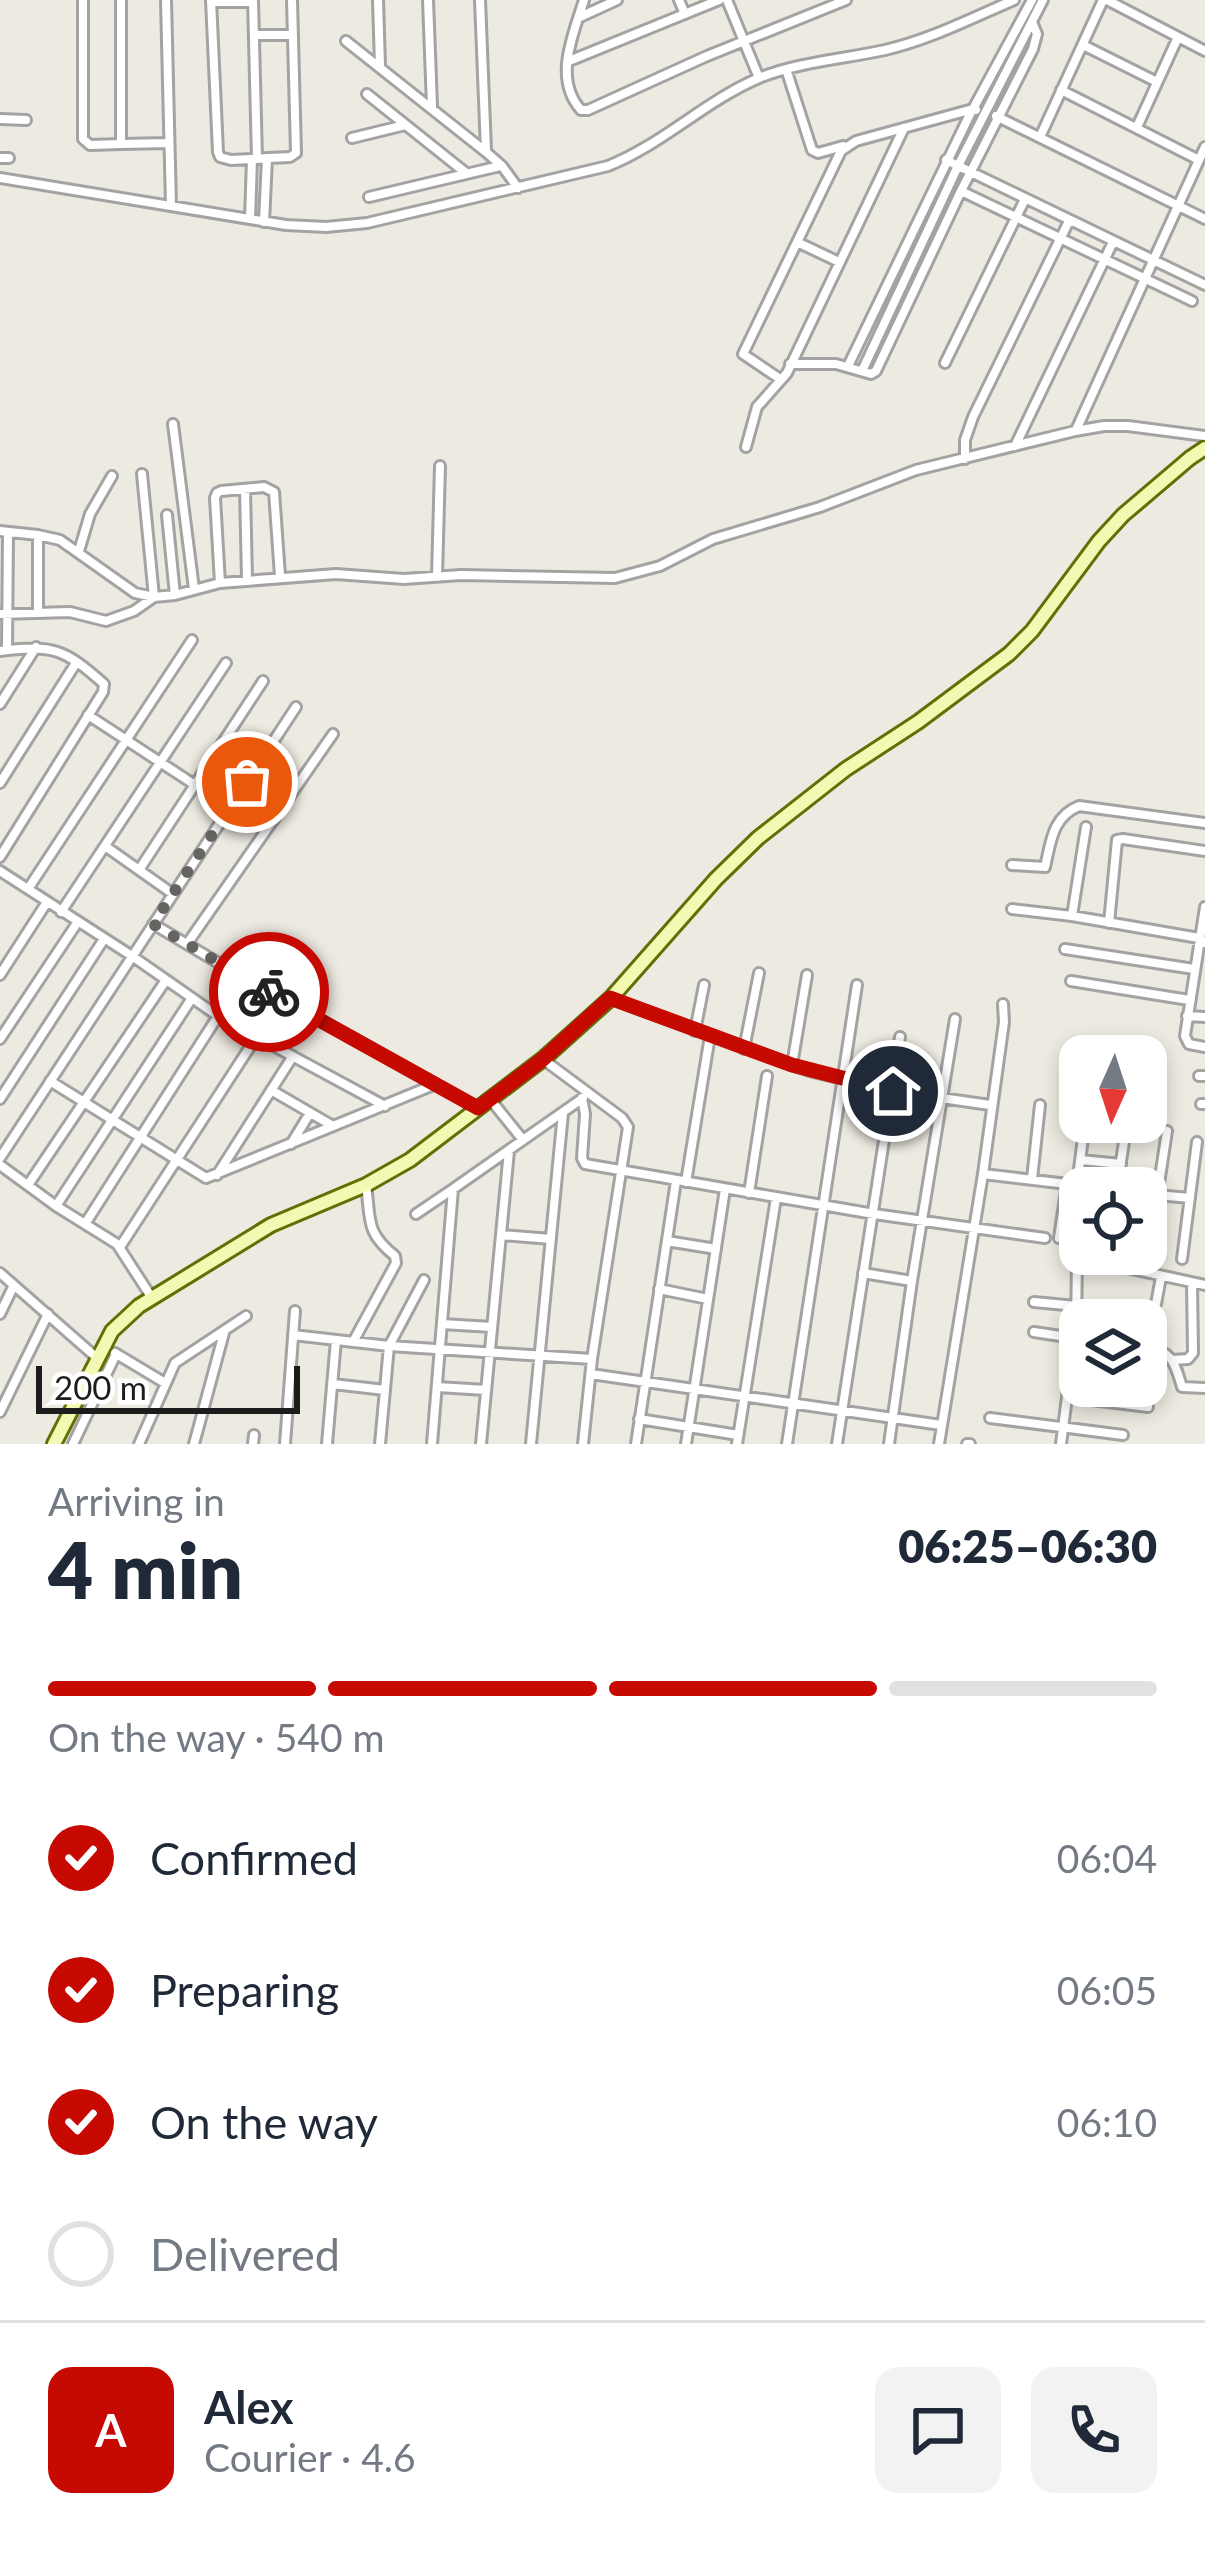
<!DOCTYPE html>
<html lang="en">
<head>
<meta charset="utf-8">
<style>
  :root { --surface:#fff; --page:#f2f2f3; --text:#1f2937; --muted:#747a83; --line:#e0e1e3; --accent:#c60901 }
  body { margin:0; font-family:Lato,sans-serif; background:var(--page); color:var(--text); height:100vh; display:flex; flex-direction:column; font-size:45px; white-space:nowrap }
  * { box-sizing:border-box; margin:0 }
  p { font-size:39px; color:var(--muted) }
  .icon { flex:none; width:66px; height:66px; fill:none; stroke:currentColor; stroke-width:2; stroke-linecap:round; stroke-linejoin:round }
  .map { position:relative; height:1444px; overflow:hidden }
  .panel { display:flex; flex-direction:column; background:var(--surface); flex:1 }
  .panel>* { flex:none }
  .needle { width:78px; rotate:183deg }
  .fabs { position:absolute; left:1059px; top:1035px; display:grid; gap:24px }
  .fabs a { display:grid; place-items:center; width:108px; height:108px; border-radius:24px; background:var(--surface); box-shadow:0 6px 18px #0003; font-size:60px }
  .scale { position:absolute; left:36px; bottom:30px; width:264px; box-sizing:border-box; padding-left:12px; border:6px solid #1c1c1c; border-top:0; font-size:33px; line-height:42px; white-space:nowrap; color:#1c1c1c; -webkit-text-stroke:9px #fff; paint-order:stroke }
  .pin { position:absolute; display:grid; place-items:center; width:102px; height:102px; color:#fff; margin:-51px; border:6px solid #fff; border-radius:50%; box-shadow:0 3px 12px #0007 }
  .courier { position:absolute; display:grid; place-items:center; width:120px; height:120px; margin:-60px; border:9px solid #c60901; border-radius:50%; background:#fff; color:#222; box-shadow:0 3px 15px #0007 }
  .summary em { font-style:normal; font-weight:800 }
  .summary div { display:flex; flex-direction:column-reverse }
  .summary { display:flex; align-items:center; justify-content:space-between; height:204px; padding:0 48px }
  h1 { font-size:78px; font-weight:800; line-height:90px }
  .bar { display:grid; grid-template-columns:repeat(4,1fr); gap:18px 12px; align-content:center; height:144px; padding:0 48px }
  .bar i { height:15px; border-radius:9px; background:var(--line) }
  .bar .selected { background:var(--accent) }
  .bar p { grid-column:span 4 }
  .line { display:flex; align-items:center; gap:30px; padding:0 48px; border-top:3px solid var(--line) }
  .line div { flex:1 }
  .round { display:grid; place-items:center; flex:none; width:126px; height:126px; border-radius:24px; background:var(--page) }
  ol { padding:0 48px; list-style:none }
  li { display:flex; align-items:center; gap:36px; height:132px }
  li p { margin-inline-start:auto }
  li .icon { padding:12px; border-radius:50%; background:var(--accent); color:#fff; stroke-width:4 }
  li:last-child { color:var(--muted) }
  li i { width:66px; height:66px; border:6px solid var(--line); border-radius:50% }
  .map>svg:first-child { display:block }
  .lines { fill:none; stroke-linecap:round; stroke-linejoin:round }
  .street-casing { stroke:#a3a3a3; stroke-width:14 }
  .secondary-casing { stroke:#607005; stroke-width:18 }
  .street { stroke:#fff; stroke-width:8 }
  .secondary { stroke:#f3f9b3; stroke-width:12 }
  .done { stroke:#656461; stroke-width:12; stroke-dasharray:0 21.6 }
  .route { stroke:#c60901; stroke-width:15 }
</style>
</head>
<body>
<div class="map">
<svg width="1205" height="1444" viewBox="0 0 1205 1444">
  <rect width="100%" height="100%" fill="#edeae1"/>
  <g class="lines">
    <defs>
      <path id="street" d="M 83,0 L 83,139 L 90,145 L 121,144
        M 121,0 L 121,144 L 169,143
        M 166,0 L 171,206
        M 211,0 L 218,152 L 220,157 L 231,160 L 290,157 L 296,153 L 292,0
        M 253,0 L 257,159
        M 378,0 L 380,66
        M 428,0 L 432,106
        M 480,0 L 486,150
        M 584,0 C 573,35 553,79 581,110 L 588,110 L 707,56 L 846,0
        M 679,0 L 685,14
        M 727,0 L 759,78
        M 1107,0 L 1205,51
        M 211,2 L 253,2
        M 580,17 L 617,0
        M 254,35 L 293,35
        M 346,41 L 486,152 L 502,166 L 518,188
        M 1083,45 L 1157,82
        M 569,61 L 719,0
        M 786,69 L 812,150 L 818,153 L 843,146
        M 1061,90 L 1199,160
        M 367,94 L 466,173
        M 976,110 L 973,109 L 1032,0
        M 996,116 L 1205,219
        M 0,119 L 26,120
        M 1137,127 L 1178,37
        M 1040,137 L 1103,0
        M 352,138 L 405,125
        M 0,158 L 9,158
        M 946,160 L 1205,285
        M 0,178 L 286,225 L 326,227 L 367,223 L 608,166 C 663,144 705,101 759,78 C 799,62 843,59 885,50 C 929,40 972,18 1014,0
        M 961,191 L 1192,301
        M 369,197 L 500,166
        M 250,219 L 252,159
        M 264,222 L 267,158
        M 797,242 L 839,262
        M 945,363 L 1025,199
        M 790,364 L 836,364 L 871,374 L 876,371 L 961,191 L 1033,49 L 1037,34 L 1032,22
        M 848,366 L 972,110
        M 862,371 L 958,166 L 1043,0
        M 780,379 L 743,354 L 841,151 L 856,141 L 973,109
        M 173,424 L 194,589
        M 1076,430 L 1205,147
        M 1015,446 L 1113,242
        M 746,447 L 757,407 L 787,373 L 904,128
        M 965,459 L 965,440 L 973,417 L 1069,221
        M 245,489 L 247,579
        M 167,515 L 175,595
        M 0,531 L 38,535 L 60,540 L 135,593 L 154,597 L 175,595 L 220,583 L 336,574 L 404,579 L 461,575 L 615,578 L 660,566 L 713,539 L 820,507 L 916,470 L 1075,431 L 1104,426 L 1128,426 L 1205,436
        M 79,551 L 90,514 L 112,476
        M 437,576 L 440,466
        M 220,583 L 215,498 L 217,493 L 221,491 L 264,487 L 274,492 L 280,576
        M 38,612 L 38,535
        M 0,614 L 70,612 L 106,621 L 134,611 L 154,597 L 142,474
        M 7,650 L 8,532
        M 0,651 C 54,645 63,648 104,684 L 103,692 L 0,857
        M 0,704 L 36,647
        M 88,715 L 195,785
        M 0,783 L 76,663
        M 105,846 L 173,894
        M 1012,865 L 1045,867 C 1051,842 1052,817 1079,806 L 1205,823
        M 139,870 L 263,681
        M 0,871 L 132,956 L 218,1016 L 385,1106
        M 28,889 L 192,640
        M 1205,907 L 1185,1036 L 1189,1044 L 1205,1047
        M 1012,909 L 1072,916 L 1199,938 L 1205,943
        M 61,912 L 226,663
        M 1072,916 L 1086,827
        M 1109,923 L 1117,840 L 1123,839 L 1205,851
        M 153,924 L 227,968 L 477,1107
        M 187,944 L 333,734
        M 1065,949 L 1194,969
        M 0,975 L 47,902
        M 1071,981 L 1189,1000
        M 612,999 L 809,1071 L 893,1091 L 990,1105
        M 1187,1016 L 1205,1017
        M 695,1031 L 704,985
        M 0,1039 L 77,923
        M 744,1049 L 759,973
        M 544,1060 L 622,1118 L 628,1127 L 592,1359 L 583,1444
        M 792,1065 L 807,975
        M 1199,1076 L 1205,1076
        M 50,1081 L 206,1178 L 436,1084
        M 271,1090 L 333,1126
        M 582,1098 L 585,1114 L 582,1158 L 585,1164 L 874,1214 L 1045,1238
        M 0,1099 L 104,939
        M 490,1099 L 523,1140
        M 1201,1104 L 1205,1104
        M 291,1144 L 310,1113
        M 0,1158 L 296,707
        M 1081,1160 L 1121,1164
        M 0,1165 L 56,1206 L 117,1244 L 152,1298
        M 983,1174 L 1101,1188
        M 217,1175 L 293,1056
        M 1032,1179 L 1040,1105
        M 686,1182 L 710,1036
        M 28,1185 L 166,980
        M 1077,1185 L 1085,1122
        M 1117,1188 L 1127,1122
        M 749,1193 L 767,1076
        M 1146,1194 L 1190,1198
        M 56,1206 L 192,998
        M 416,1214 L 453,1189
        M 85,1224 L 218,1016
        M 501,1235 L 551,1239
        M 1059,1238 L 1067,1184
        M 667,1241 L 716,1249
        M 120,1247 L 257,1036
        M 1148,1257 L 1167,1131
        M 1182,1259 L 1197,1142
        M 0,1273 L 97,1358
        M 863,1273 L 912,1281
        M 659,1289 L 708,1299
        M 1034,1302 L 1076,1306
        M 0,1314 L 14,1285
        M 1126,1320 L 1156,1304 L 1161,1277
        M 442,1324 L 492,1327
        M 1034,1332 L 1080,1339
        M 293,1335 L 389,1346 L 592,1359
        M 353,1342 L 396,1263 L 395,1256 C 365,1232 371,1220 366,1185
        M 1146,1347 C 1173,1351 1175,1364 1182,1387 L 1205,1388
        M 115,1353 L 165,1383
        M 1173,1360 L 1188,1359 L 1193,1353 L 1192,1283
        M 591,1374 L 941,1425
        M 1146,1376 L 1150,1377
        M 333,1384 L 385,1390
        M 437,1387 L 486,1390
        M 1067,1397 L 1148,1407
        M 0,1412 L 48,1314
        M 990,1418 L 1123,1435
        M 639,1419 L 738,1435
        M 73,1444 L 116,1354
        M 139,1444 L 175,1363 L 246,1316
        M 194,1444 L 224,1333
        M 253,1444 L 254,1435
        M 285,1444 L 295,1311
        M 327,1444 L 336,1340
        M 380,1444 L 389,1346 L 424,1280
        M 432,1444 L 453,1189 L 583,1098
        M 481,1444 L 509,1151
        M 531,1444 L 563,1113
        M 636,1444 L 676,1181
        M 686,1444 L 725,1189
        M 737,1444 L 776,1198
        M 787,1444 L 857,985
        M 837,1444 L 900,1037
        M 889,1444 L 912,1281 L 955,1019
        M 939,1444 L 983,1174 L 1004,1022 L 1003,1004
        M 967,1444 L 970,1444
        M 1061,1444 L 1076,1327 L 1077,1261 L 1095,1261 L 1205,1285"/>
      <path id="secondary" d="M 54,1444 L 112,1331 L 139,1306 L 271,1225 L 366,1185 L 410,1160 L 543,1059 L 611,998 L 716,879 L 758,838 L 846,769 L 918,722 L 1009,654 L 1032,631 L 1099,541 L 1123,515 L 1190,458 L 1205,448"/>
    </defs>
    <!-- street casing -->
    <use href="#street" class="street-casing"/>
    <!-- secondary casing -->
    <use href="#secondary" class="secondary-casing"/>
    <!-- street -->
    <use href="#street" class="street"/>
    <!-- secondary -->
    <use href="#secondary" class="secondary"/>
  </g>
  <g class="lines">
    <!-- done -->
    <path class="done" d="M 247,782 L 153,924 L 269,992"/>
    <!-- route -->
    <path class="route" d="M 269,992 L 478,1108 L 543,1059 L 610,998 L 792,1065 L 893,1091"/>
  </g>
</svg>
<div class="fabs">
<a><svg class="needle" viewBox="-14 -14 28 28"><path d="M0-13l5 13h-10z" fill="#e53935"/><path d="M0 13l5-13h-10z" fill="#747a83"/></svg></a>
<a><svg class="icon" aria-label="locate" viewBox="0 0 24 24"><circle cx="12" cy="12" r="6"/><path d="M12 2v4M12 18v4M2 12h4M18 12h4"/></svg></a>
<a><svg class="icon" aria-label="layers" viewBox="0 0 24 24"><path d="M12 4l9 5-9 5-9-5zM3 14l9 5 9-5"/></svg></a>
</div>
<div class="scale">200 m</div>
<div class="pin" style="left:247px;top:782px;background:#ea580c"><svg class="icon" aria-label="bag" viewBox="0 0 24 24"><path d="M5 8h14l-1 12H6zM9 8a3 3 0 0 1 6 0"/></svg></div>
<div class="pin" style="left:893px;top:1091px;background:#1f2937"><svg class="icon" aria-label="home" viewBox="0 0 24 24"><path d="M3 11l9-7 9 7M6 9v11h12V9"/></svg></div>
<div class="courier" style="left:269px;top:992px"><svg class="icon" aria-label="bike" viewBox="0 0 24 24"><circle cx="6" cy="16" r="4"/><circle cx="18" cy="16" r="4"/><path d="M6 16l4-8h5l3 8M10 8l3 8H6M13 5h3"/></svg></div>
</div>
<section class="panel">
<div class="summary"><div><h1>4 min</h1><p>Arriving in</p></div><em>06:25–06:30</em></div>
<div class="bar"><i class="selected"></i><i class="selected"></i><i class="selected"></i><i></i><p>On the way · 540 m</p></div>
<ol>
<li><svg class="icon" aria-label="check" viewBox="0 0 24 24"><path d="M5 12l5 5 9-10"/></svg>Confirmed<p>06:04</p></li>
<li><svg class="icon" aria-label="check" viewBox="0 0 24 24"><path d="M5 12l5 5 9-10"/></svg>Preparing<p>06:05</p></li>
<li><svg class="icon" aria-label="check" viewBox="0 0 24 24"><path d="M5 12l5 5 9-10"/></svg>On the way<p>06:10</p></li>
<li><i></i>Delivered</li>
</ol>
<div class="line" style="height:216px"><b class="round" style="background:var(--accent);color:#fff">A</b><div><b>Alex</b><p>Courier · 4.6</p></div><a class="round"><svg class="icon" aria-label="chat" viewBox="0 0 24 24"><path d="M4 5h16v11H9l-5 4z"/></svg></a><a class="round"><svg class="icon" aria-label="phone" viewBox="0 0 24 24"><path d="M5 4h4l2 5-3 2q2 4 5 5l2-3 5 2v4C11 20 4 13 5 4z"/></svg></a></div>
</section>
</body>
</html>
